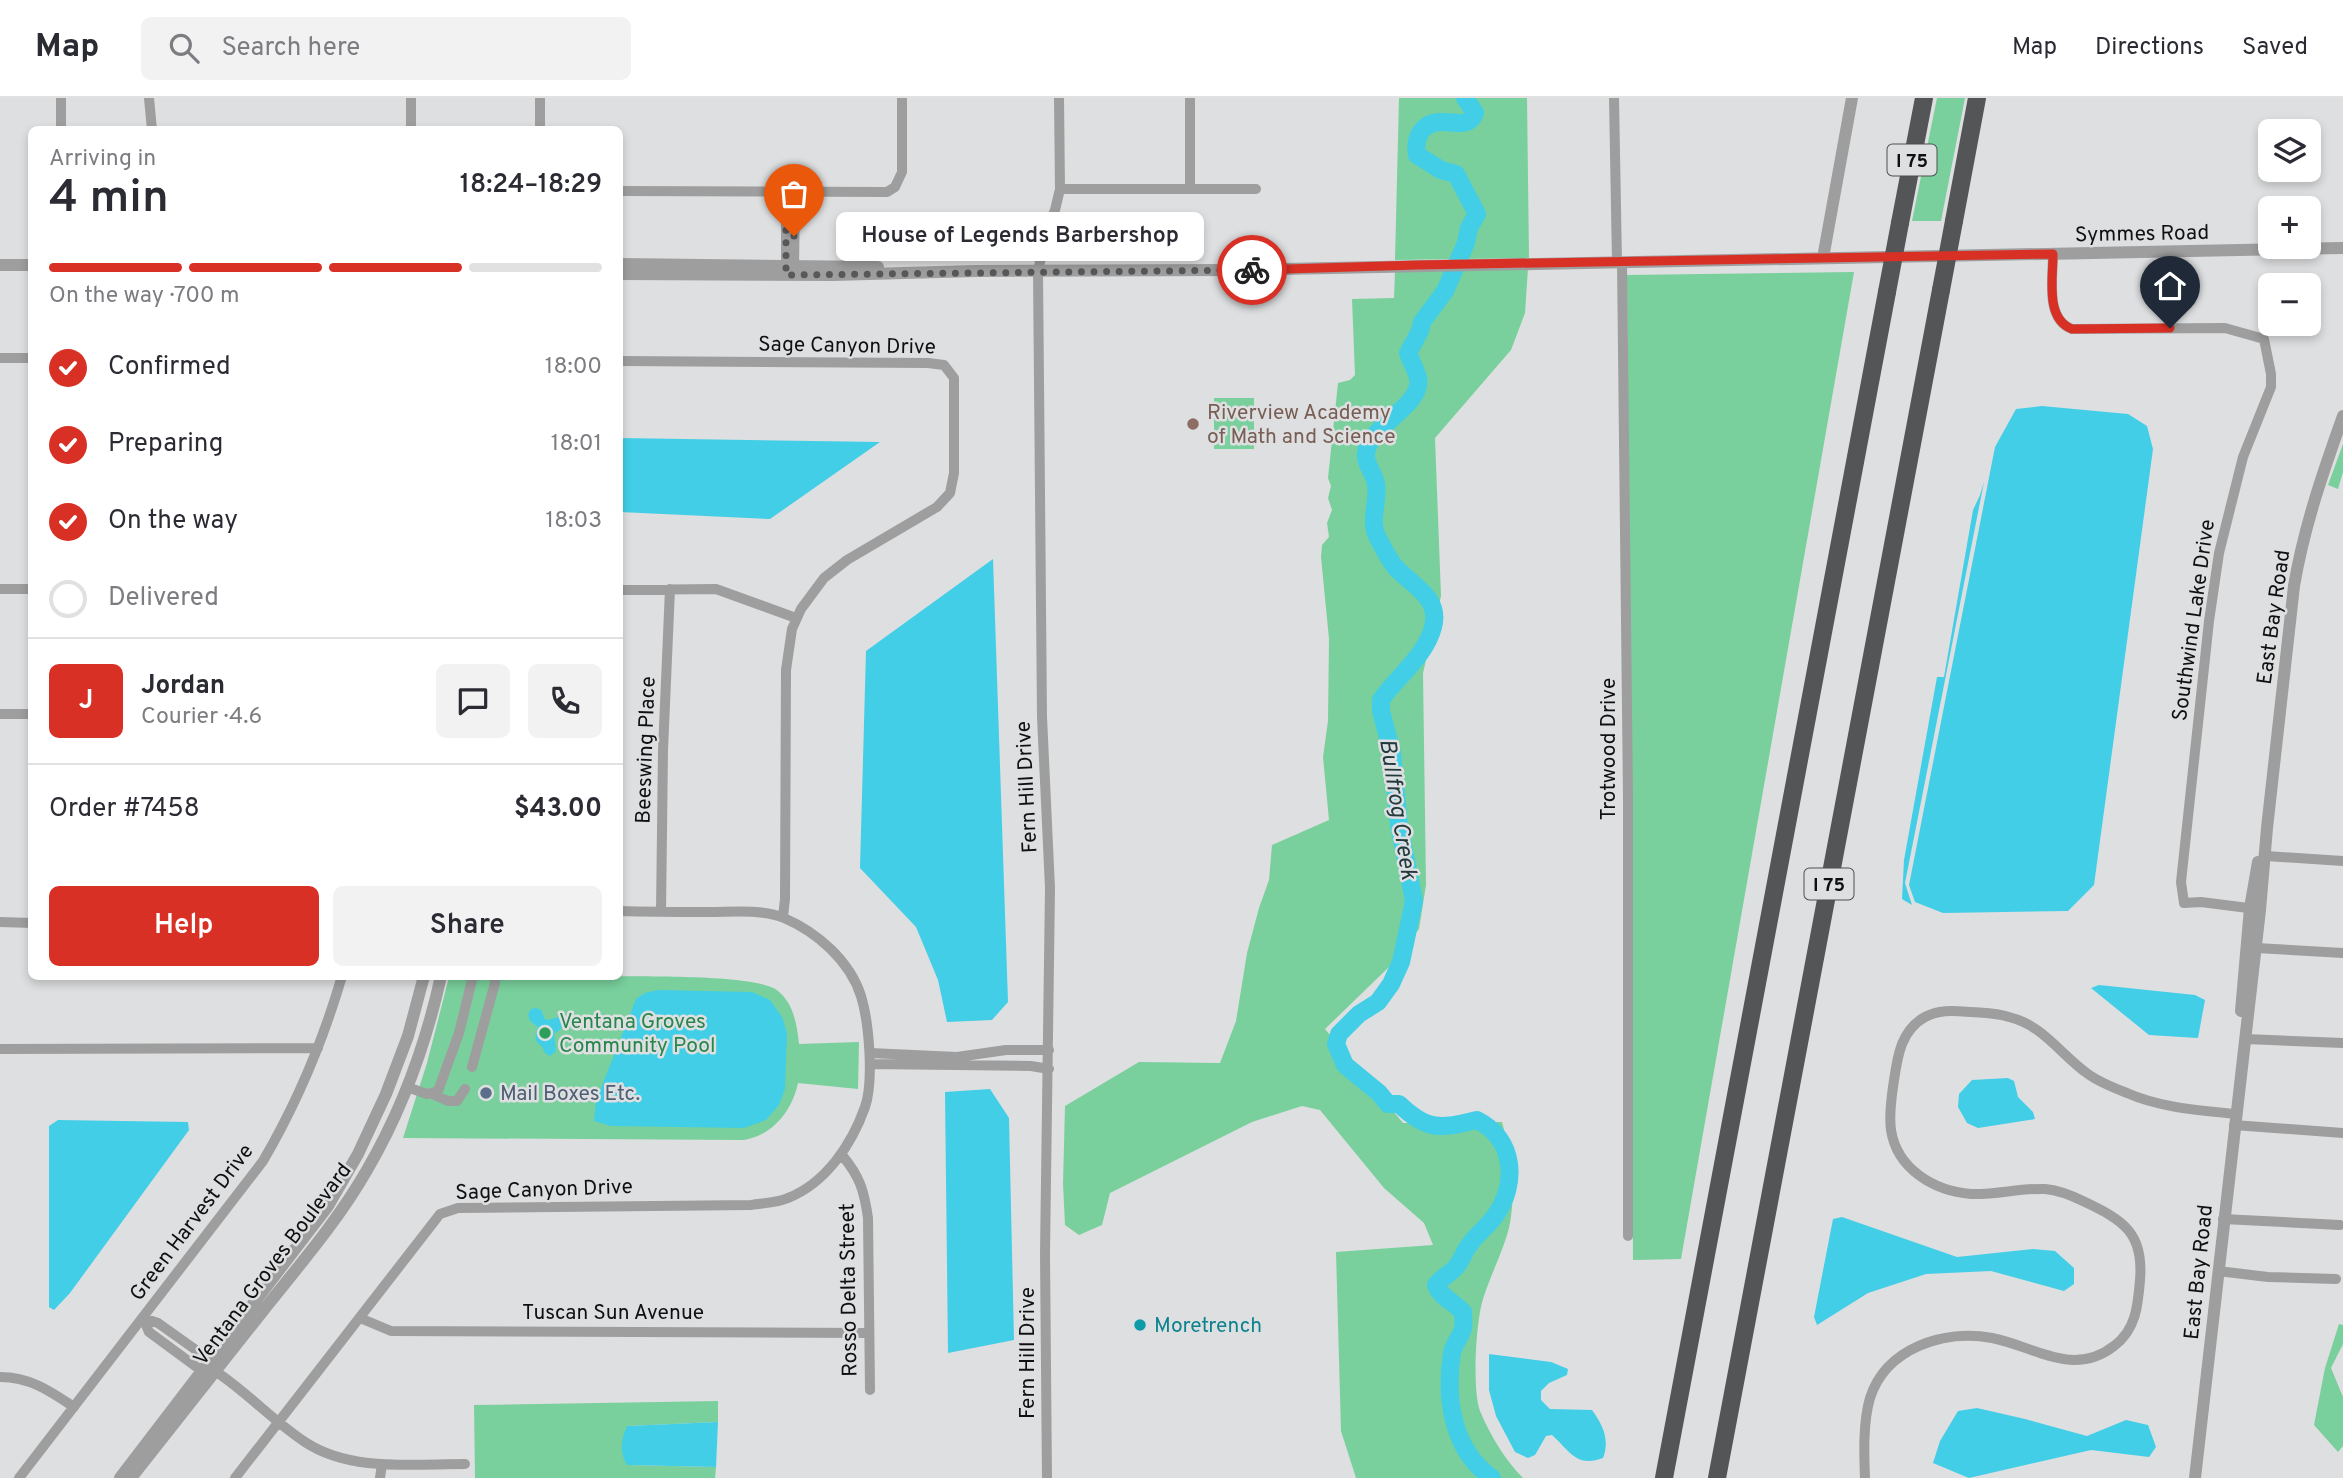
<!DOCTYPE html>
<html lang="en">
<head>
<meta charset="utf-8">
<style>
  :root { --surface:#fff; --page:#f2f2f3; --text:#2b2b33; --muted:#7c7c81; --line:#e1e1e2; --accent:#d93025 }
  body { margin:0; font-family:Overpass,sans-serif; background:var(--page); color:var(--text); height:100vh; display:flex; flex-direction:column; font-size:26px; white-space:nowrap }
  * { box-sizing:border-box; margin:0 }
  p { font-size:23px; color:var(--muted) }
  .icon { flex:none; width:38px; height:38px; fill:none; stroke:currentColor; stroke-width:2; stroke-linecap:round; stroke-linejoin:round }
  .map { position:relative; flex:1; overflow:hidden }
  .side { position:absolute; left:28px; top:28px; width:595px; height:854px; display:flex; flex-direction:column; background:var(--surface); border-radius:10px; box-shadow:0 4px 10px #0003 }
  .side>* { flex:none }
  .controls { position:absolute; left:2258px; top:21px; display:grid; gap:14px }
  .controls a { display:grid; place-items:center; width:63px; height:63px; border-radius:10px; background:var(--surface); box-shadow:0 4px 10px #0003; font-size:35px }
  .pin { position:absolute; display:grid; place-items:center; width:60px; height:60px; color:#fff; margin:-72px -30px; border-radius:50% 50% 50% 0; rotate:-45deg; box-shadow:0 0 7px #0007 }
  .pin .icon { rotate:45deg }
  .courier { position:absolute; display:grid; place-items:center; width:70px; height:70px; margin:-35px; border:5px solid #d93025; border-radius:50%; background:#fff; color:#222; box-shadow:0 2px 9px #0007 }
  .bubble { position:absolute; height:49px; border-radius:10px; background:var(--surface); box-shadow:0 4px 10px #0003; font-size:23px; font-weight:600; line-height:49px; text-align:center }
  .headline em { font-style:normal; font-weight:600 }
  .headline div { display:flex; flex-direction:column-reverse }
  .headline { display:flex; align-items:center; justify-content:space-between; height:119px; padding:0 21px }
  h1 { font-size:46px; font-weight:600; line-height:52px }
  .bar { display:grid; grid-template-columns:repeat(4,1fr); gap:10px 7px; align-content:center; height:84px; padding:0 21px }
  .bar i { height:9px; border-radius:5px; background:var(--line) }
  .bar .active { background:var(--accent) }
  .bar p { grid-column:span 4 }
  .line { display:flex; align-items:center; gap:18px; padding:0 21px; border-top:2px solid var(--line) }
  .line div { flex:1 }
  .round { display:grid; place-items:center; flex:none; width:74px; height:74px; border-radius:10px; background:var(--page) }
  ol { padding:0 21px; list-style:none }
  li { display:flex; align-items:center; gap:21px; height:77px }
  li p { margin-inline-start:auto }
  li .icon { padding:7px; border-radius:50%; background:var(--accent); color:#fff; stroke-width:4 }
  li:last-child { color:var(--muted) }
  li i { width:38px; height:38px; border:4px solid var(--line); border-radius:50% }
  .action { display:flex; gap:14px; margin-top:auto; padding:14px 21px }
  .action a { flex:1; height:80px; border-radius:10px; background:var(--accent); color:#fff; font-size:28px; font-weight:600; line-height:80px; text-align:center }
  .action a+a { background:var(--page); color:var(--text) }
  header { display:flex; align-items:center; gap:42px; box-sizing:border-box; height:98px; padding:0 35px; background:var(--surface); border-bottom:2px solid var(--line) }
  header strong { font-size:33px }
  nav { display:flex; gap:38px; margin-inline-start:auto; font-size:24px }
  .search { width:490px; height:63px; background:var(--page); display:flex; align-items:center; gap:18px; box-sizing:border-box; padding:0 24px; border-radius:10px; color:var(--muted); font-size:26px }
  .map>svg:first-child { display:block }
  .green { fill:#79d09c }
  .water { fill:#42cee7 }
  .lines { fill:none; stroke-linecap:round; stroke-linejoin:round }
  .river { stroke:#42cee7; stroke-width:18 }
  .minor { stroke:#9e9e9f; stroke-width:10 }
  .tertiary { stroke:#9e9e9f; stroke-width:12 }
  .motorway { stroke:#545556; stroke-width:18 }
  .motorway-bridge { stroke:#545556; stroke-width:18 }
  .done { stroke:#585859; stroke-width:7; stroke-dasharray:0 12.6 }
  .route { stroke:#d93025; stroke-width:9 }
  .education-dot { fill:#8d6e63; stroke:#dedfe0; stroke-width:2.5 }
  .leisure-dot { fill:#2e9e5b; stroke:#dedfe0; stroke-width:2.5 }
  .service-dot { fill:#5c6f8a; stroke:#dedfe0; stroke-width:2.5 }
  .culture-dot { fill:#0f9aa8; stroke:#dedfe0; stroke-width:2.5 }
  .labels { text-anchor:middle; stroke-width:5; stroke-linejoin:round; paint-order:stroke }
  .shield { fill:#dedfe0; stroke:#4e4e4f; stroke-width:2 }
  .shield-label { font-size:19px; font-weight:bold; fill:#101011 }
  .street-label { font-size:21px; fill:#101011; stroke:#dedfe0 }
  .education-label { font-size:21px; fill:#785e54; stroke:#dedfe0; text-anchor:start }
  .leisure-label { font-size:21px; fill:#27864d; stroke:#dedfe0; text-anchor:start }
  .service-label { font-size:21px; fill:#4e5e75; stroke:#dedfe0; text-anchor:start }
  .culture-label { font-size:21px; fill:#0d838f; stroke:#dedfe0; text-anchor:start }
  .water-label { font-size:23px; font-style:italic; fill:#22393e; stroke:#dedfe0 }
</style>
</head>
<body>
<header>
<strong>Map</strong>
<div class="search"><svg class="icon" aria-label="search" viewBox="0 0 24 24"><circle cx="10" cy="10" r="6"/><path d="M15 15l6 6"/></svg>Search here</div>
<nav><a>Map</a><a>Directions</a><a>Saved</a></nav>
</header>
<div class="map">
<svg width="2343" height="1380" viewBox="0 0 2343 1380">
  <rect width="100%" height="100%" fill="#dedfe0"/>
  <!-- green -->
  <path class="green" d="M 1399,0 L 1527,0 L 1529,160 L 1395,162 Z
    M 1937,0 L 1965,0 L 1941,123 L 1912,123 Z
    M 1528,170 L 1525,215 L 1511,252 L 1435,340 L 1441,498 L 1423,575 L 1426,787 L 1419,831 L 1390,868 L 1325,931 L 1403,1025 L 1502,1024 C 1511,1057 1516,1091 1510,1125 C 1506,1147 1490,1178 1483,1201 C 1476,1223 1472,1291 1480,1313 C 1490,1337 1505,1362 1523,1380 L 1356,1380 L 1341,1333 L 1336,1154 L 1433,1147 L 1424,1125 L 1384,1090 L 1320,1012 L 1302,1008 L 1252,1024 L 1110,1095 L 1102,1127 L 1079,1137 L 1065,1127 L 1063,1086 L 1065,1008 L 1139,964 L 1220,965 L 1236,923 L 1247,855 L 1259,810 L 1269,782 L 1272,747 L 1329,722 L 1323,659 L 1328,623 L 1329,541 L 1321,459 L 1322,447 L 1329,439 L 1327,425 L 1332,412 L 1328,400 L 1331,388 L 1328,380 L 1338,285 L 1350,282 L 1355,277 L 1352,201 L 1394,200 L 1395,173 Z
    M 1854,174 L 1681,1161 L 1633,1162 L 1627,177 Z
    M 1214,300 L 1254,300 L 1254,351 L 1214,351 Z
    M 2343,346 L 2343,374 L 2338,391 L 2328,387 Z
    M 614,878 C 644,879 759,876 778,893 C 794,906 797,927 799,946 L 859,944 L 858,991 L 798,985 C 792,1013 773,1037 744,1042 L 403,1040 L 427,965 L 449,879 Z
    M 2339,1226 L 2343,1227 L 2343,1246 L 2331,1270 L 2343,1299 L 2343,1348 L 2338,1354 L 2314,1327 L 2325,1270 Z
    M 718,1303 L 718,1324 L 627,1328 L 628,1367 L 716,1369 L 715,1380 L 475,1380 L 474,1307 Z"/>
  <!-- water -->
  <path class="water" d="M 2042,308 L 2128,316 L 2147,328 L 2153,351 L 2094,787 L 2068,813 L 1943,815 L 1915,804 L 1909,787 L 1995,349 L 2016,311 Z
    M 620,340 L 880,344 L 770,421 L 620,414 Z
    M 1984,384 L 1905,785 L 1912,807 L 1902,801 L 1904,762 L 1937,579 L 1944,579 L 1973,412 L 1980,397 Z
    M 993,461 L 1008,904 L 992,922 L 947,924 L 938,882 L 916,829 L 860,770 L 866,553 Z
    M 2099,887 L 2195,897 L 2205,902 L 2198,940 L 2149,937 L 2091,890 Z
    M 658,892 L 752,894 L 770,902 L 782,919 L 787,935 L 785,991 L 779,1007 L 766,1022 L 744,1030 L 611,1028 L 594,1023 L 596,1003 L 636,901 L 645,895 Z
    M 536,910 L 541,912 L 545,921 L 548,922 L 559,919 L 562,922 L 561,931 L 554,936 L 556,953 L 550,958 L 545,955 C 541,941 531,949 538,929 L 530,923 L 528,916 L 531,911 Z
    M 2008,980 L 2014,983 L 2018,999 L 2033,1014 L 2035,1021 L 1978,1030 L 1967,1025 L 1958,1009 L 1959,996 L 1972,982 Z
    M 990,991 L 1009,1020 L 1014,1242 L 948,1255 L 945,994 Z
    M 58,1022 L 188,1024 L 189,1032 L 70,1195 L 54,1212 L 49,1209 L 49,1028 Z
    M 1842,1119 L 1957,1159 L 2033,1151 L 2055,1153 L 2074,1170 L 2074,1186 L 2064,1193 L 1991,1173 L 1926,1176 L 1868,1195 L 1817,1227 L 1814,1219 L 1833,1121 Z
    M 1489,1256 L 1551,1264 L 1568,1271 L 1567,1277 L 1549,1285 L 1541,1293 L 1541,1302 L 1550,1311 L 1592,1312 C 1603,1327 1610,1342 1603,1360 C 1576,1370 1570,1353 1552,1337 L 1546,1338 L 1535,1357 L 1528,1360 L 1515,1354 L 1496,1318 L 1489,1292 Z
    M 1977,1310 L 2025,1321 L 2087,1338 L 2126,1322 L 2148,1327 L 2156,1349 L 2149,1359 L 2091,1352 L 1969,1380 L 1933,1365 L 1940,1343 L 1958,1313 Z
    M 718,1324 L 716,1369 L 627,1367 C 619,1354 621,1342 627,1328 Z"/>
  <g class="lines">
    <!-- river -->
    <path class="river" d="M 1465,0 L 1475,15 C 1469,31 1453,23 1440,24 C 1421,25 1414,41 1417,57 L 1441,72 L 1456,76 L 1477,116 L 1469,130 L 1466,145 L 1445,193 L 1422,224 L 1420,233 L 1408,255 C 1411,263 1416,272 1418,280 C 1424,307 1368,328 1366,356 C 1365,367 1375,376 1376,386 C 1379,404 1369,422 1377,438 C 1382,448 1389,462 1396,470 C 1412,487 1441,500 1433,529 C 1426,557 1397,579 1381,602 L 1381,613 L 1392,655 L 1399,727 L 1414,803 L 1401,864 L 1391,886 L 1378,904 L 1359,916 L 1339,936 L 1336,946 L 1345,967 L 1379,995 L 1388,1006 L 1399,1006 C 1427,1033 1440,1031 1477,1022 C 1515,1041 1518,1086 1495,1118 C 1488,1128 1477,1136 1470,1146 C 1464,1153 1462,1162 1456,1169 C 1450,1176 1442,1179 1436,1187 C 1440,1199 1454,1204 1463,1214 C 1463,1219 1464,1226 1463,1230 C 1461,1239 1454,1245 1452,1255 C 1445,1300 1452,1352 1492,1380"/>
    <!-- minor -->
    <path class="minor" d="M 149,0 L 152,32
      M 411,0 L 411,32
      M 1614,0 L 1617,164
      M 61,32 L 61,0
      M 540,32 L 540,0
      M 1060,91 L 1256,91
      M 1190,91 L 1190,0
      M 620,93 L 887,94 L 895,89 L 902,74 L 902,0
      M 2053,156 C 2053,180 2045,221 2072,231 L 2225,230 L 2264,241 L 2271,276 L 2271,289 L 2243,359 L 2219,455 L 2209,523 L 2181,784 L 2184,805 L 2201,804 L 2256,811
      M 1622,164 L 1628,701 L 1628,1138
      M 794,173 L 795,95
      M 786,175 L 786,95
      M 0,260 L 32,260
      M 620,263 L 928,265 L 944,267 L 954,280 L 954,375 L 950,395 L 937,409 L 847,462 L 824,480 L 801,511 L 792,531 L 786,572 L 785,801 L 783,819
      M 0,491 L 32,491
      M 620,492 L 716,491 L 796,520
      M 0,616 L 32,616
      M 2266,758 L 2343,763
      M 661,814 L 663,652 L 670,491
      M 0,824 L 32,825
      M 2256,850 L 2343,855
      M 2245,941 L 2343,945
      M 0,951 L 318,950
      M 870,955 L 957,959 L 1006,952 L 1049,952
      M 870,966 L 1031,968 L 1049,971
      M 472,969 L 495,885 L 495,878
      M 407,989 L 427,996 L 438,993 L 459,935 L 473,878
      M 432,996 L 448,1003 L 457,1003 L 465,991
      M 2234,1027 L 2343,1035
      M 842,1057 C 860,1079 864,1092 868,1120 L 870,1292
      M 2223,1121 L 2340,1127
      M 2218,1173 L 2268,1179 L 2336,1181
      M 143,1220 L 158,1225 L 210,1262 L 215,1273 C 247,1294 273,1323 305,1344 C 350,1374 413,1366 465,1366
      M 143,1220 L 149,1234 L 202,1273 L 207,1273
      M 360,1220 L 391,1233 L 869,1235
      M 0,1279 C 30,1279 50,1293 74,1309
      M 19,1380 L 263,1063 C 297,1005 323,943 342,878
      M 235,1380 L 440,1116 L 458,1110 L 751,1107 C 763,1105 777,1105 788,1100 C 826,1085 852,1046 865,1009 C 874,983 869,924 861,898 C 850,863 817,834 784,820 C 763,811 733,814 710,814 C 680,814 650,814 620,813
      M 380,1380 L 382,1366
      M 1047,1380 L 1045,1156 L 1050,790 L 1042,619 L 1038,173 L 1048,128 L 1055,112 L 1060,91 L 1059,0
      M 1865,1380 C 1864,1355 1863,1324 1870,1300 C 1886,1250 1944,1231 1992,1240 C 2034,1248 2073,1280 2114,1248 C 2136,1232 2138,1207 2140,1182 C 2144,1135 2123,1122 2085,1104 C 2073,1098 2059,1092 2045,1091 C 2020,1090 1996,1097 1971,1096 C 1934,1093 1897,1071 1891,1032 C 1889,1018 1891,1003 1893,989 C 1897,963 1899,933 1925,919 C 1940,911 1955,913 1972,914 C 1984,915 1997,915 2009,919 C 2043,927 2061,957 2088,976 C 2099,984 2114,990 2127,995 C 2161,1010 2199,1012 2235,1016"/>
    <!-- tertiary -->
    <path class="tertiary" d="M 1823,160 L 1852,0
      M 620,166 L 878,169
      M 0,167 L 32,167
      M 620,176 L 833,177 L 976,173 L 1227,172 L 2343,150
      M 2241,913 L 2250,810 L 2258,764
      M 120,1380 L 328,1108 L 358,1056 L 386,996 L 408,938 L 424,878
      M 131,1380 C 176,1323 221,1266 266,1209 C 302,1164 339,1121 367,1072 C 402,1012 426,946 441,878
      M 2195,1380 L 2260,812 L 2267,730 L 2294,488 C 2304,429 2323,374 2343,318"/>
    <!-- motorway -->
    <path class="motorway" d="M 1954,123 L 1977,0
      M 1900,125 L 1924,0
      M 1664,1380 L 1887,194
      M 1717,1380 L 1941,192"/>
    <!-- motorway-bridge -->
    <path class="motorway-bridge" d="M 1941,192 L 1954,123
      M 1887,194 L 1900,125"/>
  </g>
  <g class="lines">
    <!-- done -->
    <path class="done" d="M 794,138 L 794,95 L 786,95 L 786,177 L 1252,172"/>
    <!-- route -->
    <path class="route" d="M 1252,172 L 1417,167 L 2053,156 C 2053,180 2045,221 2072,231 L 2170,230"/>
  </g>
  <!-- markers -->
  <circle class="education-dot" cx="1193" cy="326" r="7"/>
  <circle class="leisure-dot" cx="545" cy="935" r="7"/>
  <circle class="service-dot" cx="486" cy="995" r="7"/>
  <circle class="culture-dot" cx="1140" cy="1227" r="7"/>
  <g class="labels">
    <!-- shield labels -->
    <g class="shield">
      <rect x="1887.5" y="46.5" width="49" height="31" rx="5"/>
      <rect x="1804.5" y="770.5" width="49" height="31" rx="5"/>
    </g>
    <g class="shield-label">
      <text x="1912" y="69">I 75</text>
      <text x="1829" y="793">I 75</text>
    </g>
    <!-- street labels -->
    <g class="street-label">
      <text transform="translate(2142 135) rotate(-1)" y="7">Symmes Road</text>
      <text transform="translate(847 247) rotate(1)" y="7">Sage Canyon Drive</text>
      <text transform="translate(2273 519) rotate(-82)" y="7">East Bay Road</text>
      <text transform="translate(2193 522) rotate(-82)" y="7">Southwind Lake Drive</text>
      <text transform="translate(1608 651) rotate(-90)" y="7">Trotwood Drive</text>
      <text transform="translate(645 652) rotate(-88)" y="7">Beeswing Place</text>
      <text transform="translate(1026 689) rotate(-93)" y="7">Fern Hill Drive</text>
      <text transform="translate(544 1091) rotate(-2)" y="7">Sage Canyon Drive</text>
      <text transform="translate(191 1124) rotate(-53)" y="7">Green Harvest Drive</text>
      <text transform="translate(272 1166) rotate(-53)" y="7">Ventana Groves Boulevard</text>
      <text transform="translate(2198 1174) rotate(-84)" y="7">East Bay Road</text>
      <text transform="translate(848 1192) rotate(-91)" y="7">Rosso Delta Street</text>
      <text x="613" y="1221">Tuscan Sun Avenue</text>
      <text transform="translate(1027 1255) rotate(-90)" y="7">Fern Hill Drive</text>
    </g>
    <!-- education labels -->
    <g class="education-label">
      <text x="1207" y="321">Riverview Academy<tspan x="1207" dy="24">of Math and Science</tspan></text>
    </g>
    <!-- leisure labels -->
    <g class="leisure-label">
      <text x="559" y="930">Ventana Groves<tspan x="559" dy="24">Community Pool</tspan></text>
    </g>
    <!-- service labels -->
    <g class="service-label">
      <text x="500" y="1002">Mail Boxes Etc.</text>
    </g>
    <!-- culture labels -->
    <g class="culture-label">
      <text x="1154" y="1234">Moretrench</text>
    </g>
    <!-- water labels -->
    <g class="water-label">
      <text transform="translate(1399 711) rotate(81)" y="8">Bullfrog Creek</text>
    </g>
  </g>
</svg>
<div class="controls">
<a><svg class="icon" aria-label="layers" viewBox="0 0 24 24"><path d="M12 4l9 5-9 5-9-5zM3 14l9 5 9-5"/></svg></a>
<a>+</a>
<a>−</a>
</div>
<div class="pin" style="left:794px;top:138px;background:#ea580c"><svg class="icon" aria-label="bag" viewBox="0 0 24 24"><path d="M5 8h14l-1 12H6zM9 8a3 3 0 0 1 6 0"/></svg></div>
<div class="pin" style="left:2170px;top:230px;background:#1f2937"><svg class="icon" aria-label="home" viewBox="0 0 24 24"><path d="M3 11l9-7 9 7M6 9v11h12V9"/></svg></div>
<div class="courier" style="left:1252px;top:172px"><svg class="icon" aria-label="bike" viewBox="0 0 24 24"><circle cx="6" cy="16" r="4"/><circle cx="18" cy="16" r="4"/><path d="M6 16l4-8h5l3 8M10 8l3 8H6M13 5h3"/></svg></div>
<div class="bubble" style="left:836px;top:114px;width:368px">House of Legends Barbershop</div>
<section class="side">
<div class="headline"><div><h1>4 min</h1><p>Arriving in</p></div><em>18:24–18:29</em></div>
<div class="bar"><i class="active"></i><i class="active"></i><i class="active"></i><i></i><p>On the way · 700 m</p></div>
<ol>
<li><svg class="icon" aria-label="check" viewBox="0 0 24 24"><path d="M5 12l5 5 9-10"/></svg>Confirmed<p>18:00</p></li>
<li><svg class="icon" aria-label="check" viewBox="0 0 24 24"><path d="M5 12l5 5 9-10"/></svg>Preparing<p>18:01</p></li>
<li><svg class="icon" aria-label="check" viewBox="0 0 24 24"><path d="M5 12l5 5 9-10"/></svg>On the way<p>18:03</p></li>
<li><i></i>Delivered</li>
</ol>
<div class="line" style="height:126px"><b class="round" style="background:var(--accent);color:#fff">J</b><div><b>Jordan</b><p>Courier · 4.6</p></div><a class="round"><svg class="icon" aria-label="chat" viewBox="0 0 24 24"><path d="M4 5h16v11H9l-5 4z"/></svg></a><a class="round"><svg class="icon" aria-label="phone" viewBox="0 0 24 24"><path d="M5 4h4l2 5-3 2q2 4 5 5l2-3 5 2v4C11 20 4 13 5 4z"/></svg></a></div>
<div class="line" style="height:91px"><div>Order #7458</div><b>$43.00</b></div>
<div class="action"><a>Help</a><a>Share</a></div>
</section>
</div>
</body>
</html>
